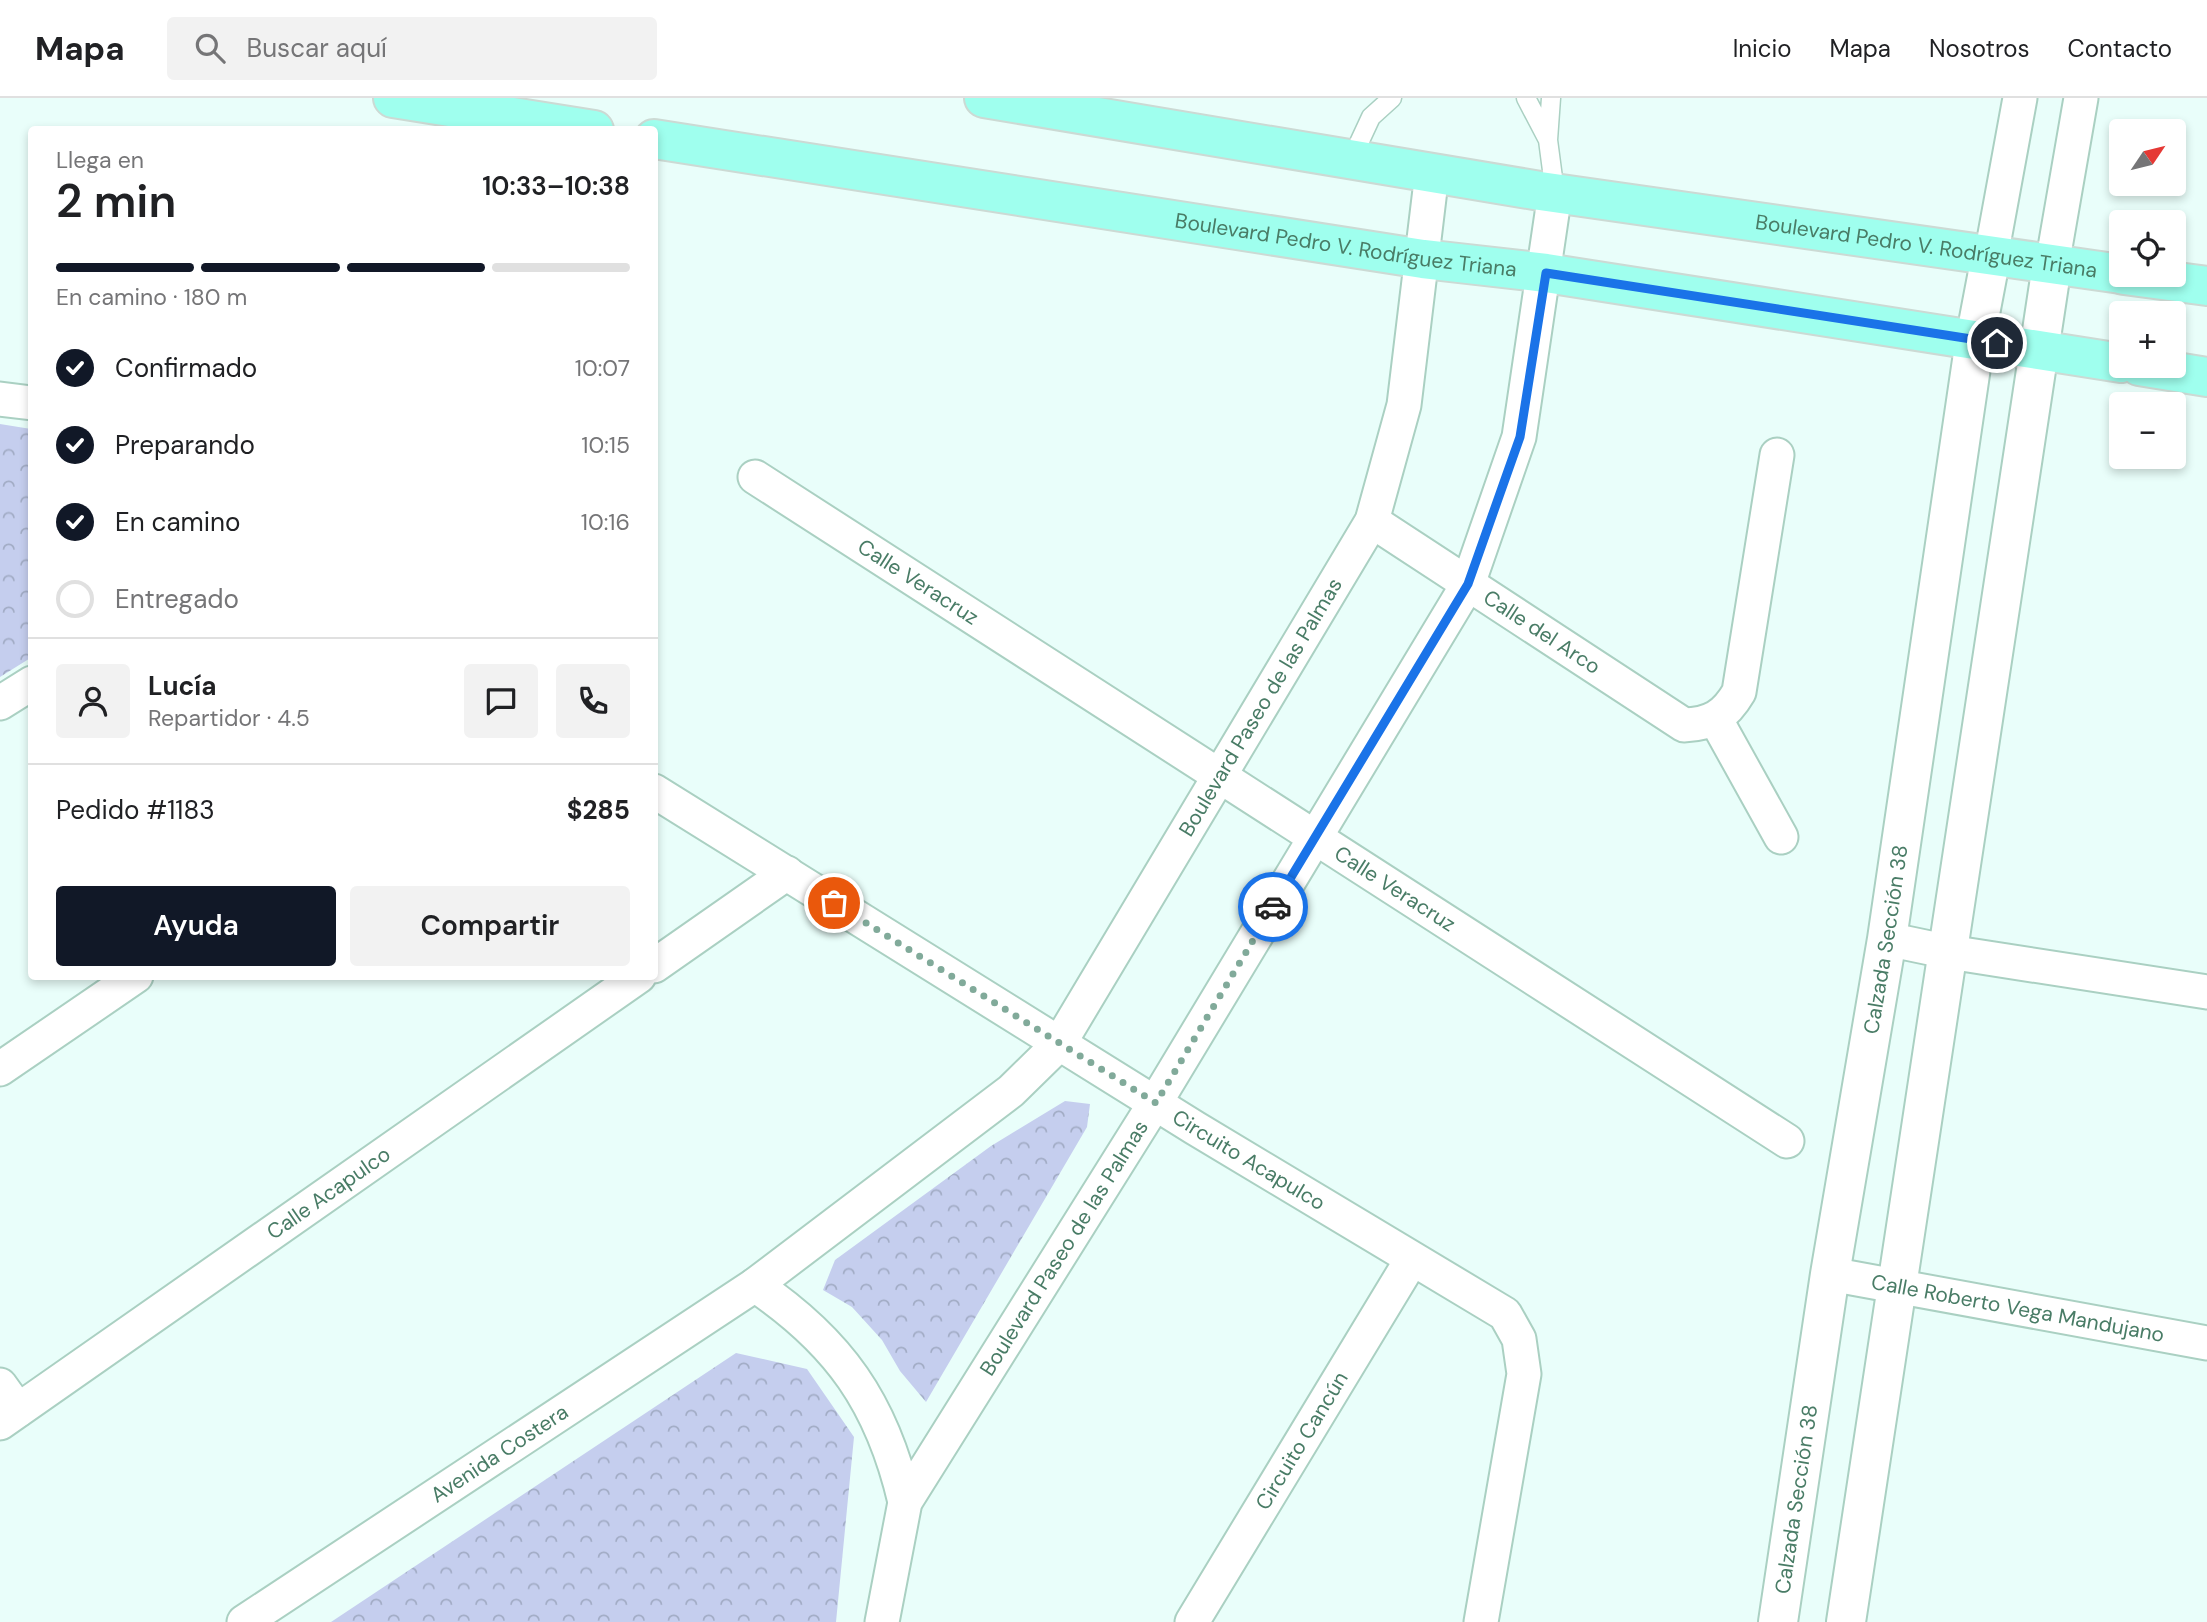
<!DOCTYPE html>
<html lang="es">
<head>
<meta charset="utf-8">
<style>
  :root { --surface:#fff; --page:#f2f2f2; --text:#202124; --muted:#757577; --line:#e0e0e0; --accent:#111827 }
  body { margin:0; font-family:"DM Sans",sans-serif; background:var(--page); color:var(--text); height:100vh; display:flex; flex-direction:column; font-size:26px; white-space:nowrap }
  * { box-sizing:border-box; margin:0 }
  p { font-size:23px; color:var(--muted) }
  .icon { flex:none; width:38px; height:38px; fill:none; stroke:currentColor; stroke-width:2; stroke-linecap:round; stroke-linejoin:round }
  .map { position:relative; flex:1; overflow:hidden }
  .sheet { position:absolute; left:28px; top:28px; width:630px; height:854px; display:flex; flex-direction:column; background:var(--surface); border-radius:7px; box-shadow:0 4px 10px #0003 }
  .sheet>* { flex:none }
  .needle { width:46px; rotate:55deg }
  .fabs { position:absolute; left:2109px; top:21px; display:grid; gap:14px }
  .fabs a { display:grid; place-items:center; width:77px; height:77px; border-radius:7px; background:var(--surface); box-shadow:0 4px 10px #0003; font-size:35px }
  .pin { position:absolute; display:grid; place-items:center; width:60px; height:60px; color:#fff; margin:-30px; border:4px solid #fff; border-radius:50%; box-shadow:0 2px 7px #0007 }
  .courier { position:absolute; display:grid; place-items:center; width:70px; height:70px; margin:-35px; border:5px solid #1a73e8; border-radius:50%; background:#fff; color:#222; box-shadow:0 2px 9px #0007 }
  .headline em { font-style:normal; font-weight:600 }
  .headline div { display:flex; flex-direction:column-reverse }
  .headline { display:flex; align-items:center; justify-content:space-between; height:119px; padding:0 28px }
  h1 { font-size:46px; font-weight:600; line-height:52px }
  .bar { display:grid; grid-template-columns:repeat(4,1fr); gap:10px 7px; align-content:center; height:84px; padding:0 28px }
  .bar i { height:9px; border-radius:5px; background:var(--line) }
  .bar .active { background:var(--accent) }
  .bar p { grid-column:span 4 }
  .line { display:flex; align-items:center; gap:18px; padding:0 28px; border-top:2px solid var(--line) }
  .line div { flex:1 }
  .round { display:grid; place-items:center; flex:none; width:74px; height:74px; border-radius:7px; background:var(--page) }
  ol { padding:0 28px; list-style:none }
  li { display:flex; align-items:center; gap:21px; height:77px }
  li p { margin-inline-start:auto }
  li .icon { padding:7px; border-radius:50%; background:var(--accent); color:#fff; stroke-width:4 }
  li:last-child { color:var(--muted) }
  li i { width:38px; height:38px; border:4px solid var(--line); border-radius:50% }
  .cta { display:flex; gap:14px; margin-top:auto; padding:14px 28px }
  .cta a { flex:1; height:80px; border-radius:7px; background:var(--accent); color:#fff; font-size:28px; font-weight:600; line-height:80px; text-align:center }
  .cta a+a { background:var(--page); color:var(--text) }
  header { display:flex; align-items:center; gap:42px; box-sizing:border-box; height:98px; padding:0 35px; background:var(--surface); border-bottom:2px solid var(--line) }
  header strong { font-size:33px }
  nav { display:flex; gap:38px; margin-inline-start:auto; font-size:24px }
  .search { width:490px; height:63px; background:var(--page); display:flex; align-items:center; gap:18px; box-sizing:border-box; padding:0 24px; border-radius:7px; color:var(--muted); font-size:26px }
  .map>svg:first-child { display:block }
  .forest { fill:url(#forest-crowns) }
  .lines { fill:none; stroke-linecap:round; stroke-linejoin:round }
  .service-casing { stroke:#aad0c2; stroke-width:21 }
  .minor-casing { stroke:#aad0c2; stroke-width:37 }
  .tertiary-casing { stroke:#aad0c2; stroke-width:42 }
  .primary-casing { stroke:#ccdad4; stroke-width:42 }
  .service { stroke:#fff; stroke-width:18 }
  .minor { stroke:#fff; stroke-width:33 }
  .tertiary { stroke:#fff; stroke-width:38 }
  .primary { stroke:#9fffee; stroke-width:38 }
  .done { stroke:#81aa9a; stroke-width:7; stroke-dasharray:0 12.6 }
  .route { stroke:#1a73e8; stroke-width:9 }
  .labels { text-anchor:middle; stroke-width:7; stroke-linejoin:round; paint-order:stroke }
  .street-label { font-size:21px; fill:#497c66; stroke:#f1fffc }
</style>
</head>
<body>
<header>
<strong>Mapa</strong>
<div class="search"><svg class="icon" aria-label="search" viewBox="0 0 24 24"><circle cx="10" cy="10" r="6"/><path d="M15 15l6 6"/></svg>Buscar aquí</div>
<nav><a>Inicio</a><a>Mapa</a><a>Nosotros</a><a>Contacto</a></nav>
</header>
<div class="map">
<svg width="2207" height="1524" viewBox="0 0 2207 1524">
  <defs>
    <pattern id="forest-crowns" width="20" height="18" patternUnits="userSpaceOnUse" patternTransform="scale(1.75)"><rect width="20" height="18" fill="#c5ceee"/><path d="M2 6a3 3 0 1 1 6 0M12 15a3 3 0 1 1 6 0" fill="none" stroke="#a2acc5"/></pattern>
  </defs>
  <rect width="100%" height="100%" fill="#e9fefa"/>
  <!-- forest -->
  <path class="forest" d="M 0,326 L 31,331 L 32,559 L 0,579 Z
    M 1065,1003 L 1090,1006 L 1087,1029 L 926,1304 L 900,1273 L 882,1242 L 852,1209 L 823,1192 L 835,1162 L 991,1048 Z
    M 736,1255 L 807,1271 L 854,1339 L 836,1524 L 331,1524 Z"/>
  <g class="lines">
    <defs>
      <path id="service" d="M 1526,0 L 1548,42 L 1555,95
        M 1548,42 L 1551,0
        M 1351,62 L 1371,19 L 1392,0"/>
      <g id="minor">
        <path d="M 1991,158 L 2020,0"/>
        <path d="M 2052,167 L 2081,0"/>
        <path d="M 0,301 L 32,305"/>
        <path id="s1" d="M 755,379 L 1787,1043"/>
        <path id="s2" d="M 1372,423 L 1684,627 C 1711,626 1725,618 1739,594 L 1777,357"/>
        <path d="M 0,605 L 32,585"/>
        <path d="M 1716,622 L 1781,739"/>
        <path id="s3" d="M 654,693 L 1195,1030 L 1505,1216 L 1519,1241 L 1524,1276 L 1481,1524"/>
        <path d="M 1887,841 L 1949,854 L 2207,894"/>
        <path d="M 654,868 L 787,775"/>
        <path d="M 0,971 L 136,878"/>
        <path id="s4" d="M 1830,1176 L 2207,1245"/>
        <path d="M 755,1187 C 839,1244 882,1305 905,1404"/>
        <path d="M 0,1287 L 18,1312"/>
        <path id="s5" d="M 0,1325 L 639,878"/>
        <path id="s6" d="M 244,1524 L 755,1187 L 1011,993 L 1059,946 L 1372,423 L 1404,307 L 1432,75"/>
        <path id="s7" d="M 882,1524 L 905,1404 L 1155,1005 L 1468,486 L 1519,339 L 1555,95"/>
        <path id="s8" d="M 1192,1524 L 1412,1161"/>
      </g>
      <g id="tertiary">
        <path id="s9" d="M 1778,1524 L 1830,1176 L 1887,841 L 1975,242 L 1991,158"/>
        <path d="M 1846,1524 L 2052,167"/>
      </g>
      <g id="primary">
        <path d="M 393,0 L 594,32"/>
        <path id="s10" d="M 984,0 L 1540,93 L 2121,176"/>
        <path id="s11" d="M 654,41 L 1423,161 L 1546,175 L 2121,265"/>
        <path d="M 2124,177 L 2207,188"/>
        <path d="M 2139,268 L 2207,279"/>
      </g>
    </defs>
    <!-- service casing -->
    <use href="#service" class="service-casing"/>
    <!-- minor casing -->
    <use href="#minor" class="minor-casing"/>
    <!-- tertiary casing -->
    <use href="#tertiary" class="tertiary-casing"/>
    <!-- primary casing -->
    <use href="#primary" class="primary-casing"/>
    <!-- service -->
    <use href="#service" class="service"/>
    <!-- minor -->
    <use href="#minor" class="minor"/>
    <!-- tertiary -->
    <use href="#tertiary" class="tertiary"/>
    <!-- primary -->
    <use href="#primary" class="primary"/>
  </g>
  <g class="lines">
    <!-- done -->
    <path class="done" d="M 834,805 L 1156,1005 L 1273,809"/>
    <!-- route -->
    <path class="route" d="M 1273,809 L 1468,486 L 1520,339 L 1546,175 L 1997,245"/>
  </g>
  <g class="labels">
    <!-- street labels -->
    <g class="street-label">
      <text dy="7" stroke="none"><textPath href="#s11" startOffset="700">Boulevard Pedro V. Rodríguez Triana</textPath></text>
      <text dy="7" stroke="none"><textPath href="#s10" startOffset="954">Boulevard Pedro V. Rodríguez Triana</textPath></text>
      <text dy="7" stroke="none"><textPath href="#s1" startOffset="194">Calle Veracruz</textPath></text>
      <text dy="7" stroke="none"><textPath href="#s2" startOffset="203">Calle del Arco</textPath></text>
      <text dy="7" stroke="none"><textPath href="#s6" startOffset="1393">Boulevard Paseo de las Palmas</textPath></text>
      <text dy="7" stroke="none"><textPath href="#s1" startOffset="761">Calle Veracruz</textPath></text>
      <text dy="7" stroke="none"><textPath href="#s9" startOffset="691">Calzada Sección 38</textPath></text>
      <text dy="7" stroke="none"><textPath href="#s3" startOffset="700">Circuito Acapulco</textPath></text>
      <text dy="7" stroke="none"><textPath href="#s5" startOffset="401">Calle Acapulco</textPath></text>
      <text dy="7" stroke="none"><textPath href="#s7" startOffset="422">Boulevard Paseo de las Palmas</textPath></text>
      <text dy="7" stroke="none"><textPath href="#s4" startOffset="191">Calle Roberto Vega Mandujano</textPath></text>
      <text dy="7" stroke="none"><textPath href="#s8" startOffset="212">Circuito Cancún</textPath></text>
      <text dy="7" stroke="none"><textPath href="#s6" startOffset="306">Avenida Costera</textPath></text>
      <text dy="7" stroke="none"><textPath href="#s9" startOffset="124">Calzada Sección 38</textPath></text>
    </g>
  </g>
</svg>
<div class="fabs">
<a><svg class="needle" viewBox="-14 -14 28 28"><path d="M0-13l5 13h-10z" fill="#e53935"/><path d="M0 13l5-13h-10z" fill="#757577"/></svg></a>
<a><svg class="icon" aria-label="locate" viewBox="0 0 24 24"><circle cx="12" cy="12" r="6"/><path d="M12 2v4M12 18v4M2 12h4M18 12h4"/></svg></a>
<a>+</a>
<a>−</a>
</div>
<div class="pin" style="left:834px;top:805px;background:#ea580c"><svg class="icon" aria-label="bag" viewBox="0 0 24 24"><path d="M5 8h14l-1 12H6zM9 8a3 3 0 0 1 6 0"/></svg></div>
<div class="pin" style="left:1997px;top:245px;background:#1f2937"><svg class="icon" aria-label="home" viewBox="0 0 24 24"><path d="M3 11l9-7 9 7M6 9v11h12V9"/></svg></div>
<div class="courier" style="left:1273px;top:809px"><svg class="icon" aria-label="car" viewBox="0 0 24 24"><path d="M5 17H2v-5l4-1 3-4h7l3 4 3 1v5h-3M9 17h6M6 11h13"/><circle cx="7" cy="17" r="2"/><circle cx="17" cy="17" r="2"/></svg></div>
<section class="sheet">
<div class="headline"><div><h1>2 min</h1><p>Llega en</p></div><em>10:33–10:38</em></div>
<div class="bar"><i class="active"></i><i class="active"></i><i class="active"></i><i></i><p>En camino · 180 m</p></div>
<ol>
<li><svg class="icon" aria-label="check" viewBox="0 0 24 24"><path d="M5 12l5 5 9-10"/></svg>Confirmado<p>10:07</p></li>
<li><svg class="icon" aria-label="check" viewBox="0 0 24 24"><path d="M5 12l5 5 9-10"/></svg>Preparando<p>10:15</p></li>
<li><svg class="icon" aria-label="check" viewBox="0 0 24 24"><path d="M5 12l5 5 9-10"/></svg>En camino<p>10:16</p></li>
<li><i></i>Entregado</li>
</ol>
<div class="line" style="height:126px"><a class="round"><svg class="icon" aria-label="person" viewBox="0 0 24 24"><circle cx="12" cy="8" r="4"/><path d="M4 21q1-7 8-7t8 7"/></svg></a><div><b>Lucía</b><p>Repartidor · 4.5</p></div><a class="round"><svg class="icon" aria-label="chat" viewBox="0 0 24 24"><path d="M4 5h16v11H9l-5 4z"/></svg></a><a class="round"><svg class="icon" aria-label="phone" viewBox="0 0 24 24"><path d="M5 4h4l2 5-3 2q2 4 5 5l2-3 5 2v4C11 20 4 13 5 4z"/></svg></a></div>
<div class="line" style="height:91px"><div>Pedido #1183</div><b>$285</b></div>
<div class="cta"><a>Ayuda</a><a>Compartir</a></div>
</section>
</div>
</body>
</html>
